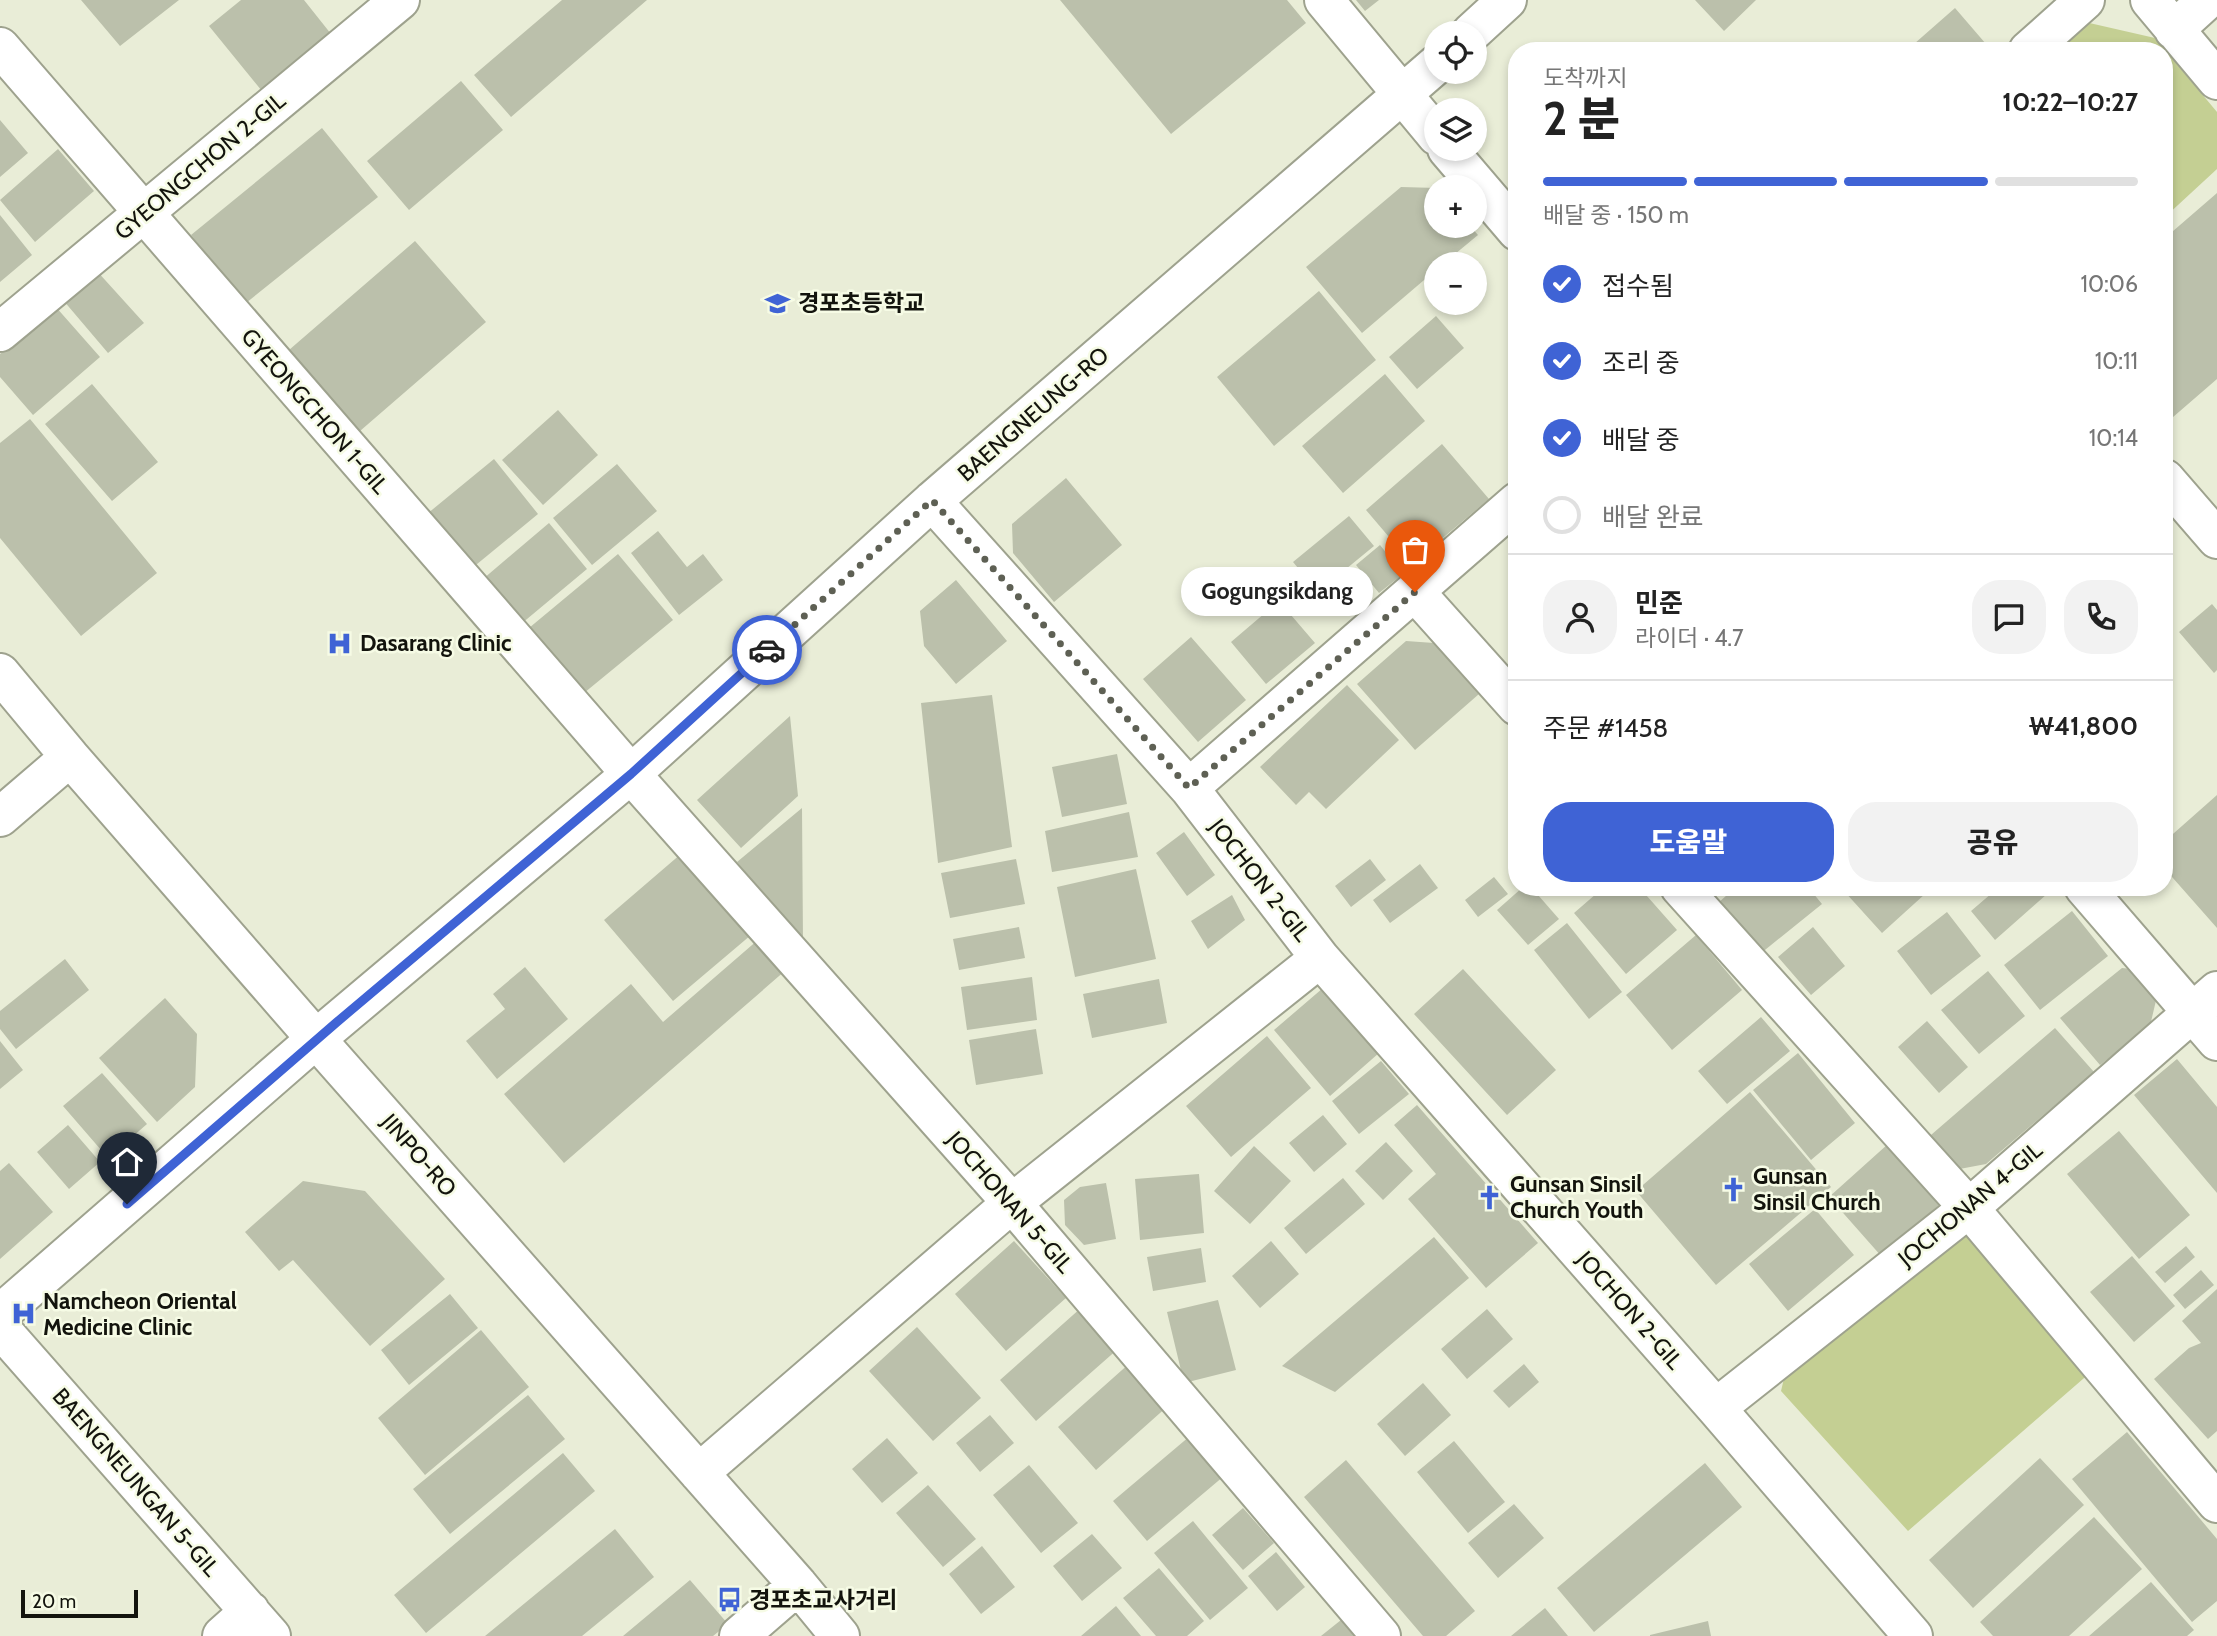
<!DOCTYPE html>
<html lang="ko">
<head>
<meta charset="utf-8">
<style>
  :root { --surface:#fff; --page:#f2f2f2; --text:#222; --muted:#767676; --line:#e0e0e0; --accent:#3f63d5 }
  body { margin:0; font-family:Cabin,"Noto Sans KR",sans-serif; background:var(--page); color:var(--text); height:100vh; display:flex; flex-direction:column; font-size:26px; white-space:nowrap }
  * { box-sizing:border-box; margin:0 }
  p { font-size:23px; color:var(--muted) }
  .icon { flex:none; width:38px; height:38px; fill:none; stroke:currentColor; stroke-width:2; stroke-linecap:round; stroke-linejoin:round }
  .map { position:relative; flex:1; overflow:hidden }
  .drawer { position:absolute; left:1508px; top:42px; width:665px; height:854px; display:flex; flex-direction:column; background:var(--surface); border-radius:28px; box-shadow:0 4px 10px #0003 }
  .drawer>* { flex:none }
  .controls { position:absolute; left:1424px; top:21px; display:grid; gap:14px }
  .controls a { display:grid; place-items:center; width:63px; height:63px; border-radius:50%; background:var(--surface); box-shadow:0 4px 10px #0003; font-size:35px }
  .scale { position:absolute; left:21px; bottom:18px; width:117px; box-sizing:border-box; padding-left:7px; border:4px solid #13140d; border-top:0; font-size:19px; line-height:24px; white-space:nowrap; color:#13140d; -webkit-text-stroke:5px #f6fbe5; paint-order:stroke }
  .pin { position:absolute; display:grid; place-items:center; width:60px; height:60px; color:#fff; margin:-72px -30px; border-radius:50% 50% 50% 0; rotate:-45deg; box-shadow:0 0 7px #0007 }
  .pin .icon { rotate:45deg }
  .courier { position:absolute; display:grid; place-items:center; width:70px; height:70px; margin:-35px; border:5px solid #3f63d5; border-radius:50%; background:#fff; color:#222; box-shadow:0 2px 9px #0007 }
  .bubble { position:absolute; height:49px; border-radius:24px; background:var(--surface); box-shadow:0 4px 10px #0003; font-size:23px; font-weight:800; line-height:49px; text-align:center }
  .head em { font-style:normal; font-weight:800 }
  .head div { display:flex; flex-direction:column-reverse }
  .head { display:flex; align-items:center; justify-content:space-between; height:119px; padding:0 35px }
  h1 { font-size:46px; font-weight:800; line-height:52px }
  .bar { display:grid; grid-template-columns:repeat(4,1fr); gap:10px 7px; align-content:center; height:84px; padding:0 35px }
  .bar i { height:9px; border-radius:5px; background:var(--line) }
  .bar .on { background:var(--accent) }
  .bar p { grid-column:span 4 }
  .line { display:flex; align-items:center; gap:18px; padding:0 35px; border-top:2px solid var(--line) }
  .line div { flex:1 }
  .round { display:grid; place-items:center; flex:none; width:74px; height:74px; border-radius:28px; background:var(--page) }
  ol { padding:0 35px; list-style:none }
  li { display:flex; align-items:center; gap:21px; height:77px }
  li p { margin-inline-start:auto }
  li .icon { padding:7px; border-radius:50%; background:var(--accent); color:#fff; stroke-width:4 }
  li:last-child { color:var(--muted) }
  li i { width:38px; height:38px; border:4px solid var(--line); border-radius:50% }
  .button { display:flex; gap:14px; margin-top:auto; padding:14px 35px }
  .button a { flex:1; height:80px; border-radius:28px; background:var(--accent); color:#fff; font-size:28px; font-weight:800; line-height:80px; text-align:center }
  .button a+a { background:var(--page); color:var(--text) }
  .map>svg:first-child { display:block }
  .green { fill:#c4cf93 }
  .building { fill:#bbc0ab }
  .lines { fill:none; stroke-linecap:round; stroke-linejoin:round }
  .minor-casing { stroke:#9ea28e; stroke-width:42 }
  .minor { stroke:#fff; stroke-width:38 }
  .done { stroke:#5e6054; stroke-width:7; stroke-dasharray:0 12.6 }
  .route { stroke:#3f63d5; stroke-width:9 }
  .labels { text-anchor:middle; stroke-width:5; stroke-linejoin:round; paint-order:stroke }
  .street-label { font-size:23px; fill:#13140d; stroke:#f6fbe5 }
  .poi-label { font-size:23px; font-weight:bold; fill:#13140d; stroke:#f6fbe5; text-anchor:start }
</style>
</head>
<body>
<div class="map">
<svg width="2217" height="1636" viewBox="0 0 2217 1636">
  <rect width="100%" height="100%" fill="#e9edd7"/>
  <!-- green -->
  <path class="green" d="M 2085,22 L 2155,38 L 2217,112 L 2217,169 L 2165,217 L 2165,51 L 2050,51 Z
    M 1958,1219 L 2114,1352 L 1908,1531 L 1781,1391 L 1788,1362 Z"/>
  <!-- building -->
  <path class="building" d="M 81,0 L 179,0 L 120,46 Z
    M 241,0 L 304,0 L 335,39 L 266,96 L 209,26 Z
    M 562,0 L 647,0 L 511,117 L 474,75 Z
    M 1060,0 L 1287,0 L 1306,23 L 1171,134 Z
    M 1356,0 L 1379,0 L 1365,11 Z
    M 1695,0 L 1756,0 L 1724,31 Z
    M 1955,8 L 1992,51 L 1906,51 Z
    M 1783,43 L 1790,51 L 1775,51 Z
    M 461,81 L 503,130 L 409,210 L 367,161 Z
    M 0,120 L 28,153 L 0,177 Z
    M 322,128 L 378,197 L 246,303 L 191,235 Z
    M 58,149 L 94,191 L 35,242 L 0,200 Z
    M 1401,187 L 1437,188 L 1437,226 L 1470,226 L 1478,235 L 1443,264 L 1437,264 L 1437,269 L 1362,333 L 1306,267 Z
    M 2217,193 L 2217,379 L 2165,424 L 2165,238 Z
    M 0,215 L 32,255 L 0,282 Z
    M 415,241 L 486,322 L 360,431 L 289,350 Z
    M 96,270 L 144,323 L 108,353 L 63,300 Z
    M 1319,291 L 1376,360 L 1274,446 L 1217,377 Z
    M 55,306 L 100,357 L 33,415 L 0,377 L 0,354 Z
    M 1436,316 L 1464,348 L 1417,389 L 1389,357 Z
    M 1385,374 L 1425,421 L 1343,493 L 1302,446 Z
    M 92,384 L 158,462 L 112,501 L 45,424 Z
    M 558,410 L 598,455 L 543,505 L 502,460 Z
    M 30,419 L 157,573 L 81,636 L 0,538 L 0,443 Z
    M 1442,444 L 1489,499 L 1412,564 L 1366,510 Z
    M 494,459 L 538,514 L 471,569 L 427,514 Z
    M 617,464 L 657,511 L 592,565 L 553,518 Z
    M 1066,478 L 1122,545 L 1054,602 L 1013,553 L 1012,524 Z
    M 1349,516 L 1374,546 L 1318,592 L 1293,562 Z
    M 549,523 L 587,569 L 521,624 L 483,579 Z
    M 658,531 L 687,567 L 703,554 L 723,580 L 679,615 L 631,553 Z
    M 1380,545 L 1403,574 L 1379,593 L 1356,565 Z
    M 618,554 L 673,620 L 584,693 L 529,628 Z
    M 956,580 L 1007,641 L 956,684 L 924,646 L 920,611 Z
    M 1279,601 L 1315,643 L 1266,684 L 1231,642 Z
    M 2212,604 L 2217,610 L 2217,670 L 2214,673 L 2179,632 Z
    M 1191,637 L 1246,700 L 1198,742 L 1143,679 Z
    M 1406,641 L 1434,643 L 1479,694 L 1415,750 L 1357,684 Z
    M 1347,685 L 1399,740 L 1326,809 L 1309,792 L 1296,805 L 1260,767 Z
    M 992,695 L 1012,847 L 938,863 L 921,703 Z
    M 790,716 L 798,796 L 741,848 L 697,800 Z
    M 1117,754 L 1127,804 L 1062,817 L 1052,767 Z
    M 2217,795 L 2217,928 L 2165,869 L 2165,841 Z
    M 802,808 L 803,943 L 737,862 Z
    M 1129,812 L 1138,857 L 1052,872 L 1045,831 Z
    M 1184,832 L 1215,875 L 1187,896 L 1156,853 Z
    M 682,853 L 751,935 L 673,1001 L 604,920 Z
    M 1016,859 L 1025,904 L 950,918 L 941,873 Z
    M 1370,859 L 1386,880 L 1351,907 L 1335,886 Z
    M 1420,864 L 1438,888 L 1390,923 L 1373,900 Z
    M 1136,869 L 1156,959 L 1075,977 L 1057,887 Z
    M 1494,877 L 1508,894 L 1478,917 L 1465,900 Z
    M 1523,887 L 1531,887 L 1559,919 L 1528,945 L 1497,910 Z
    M 1604,887 L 1639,887 L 1677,930 L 1626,974 L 1574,913 Z
    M 1736,887 L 1808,887 L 1822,904 L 1760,954 L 1718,903 Z
    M 1847,887 L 1918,887 L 1925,894 L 1882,933 L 1844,891 Z
    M 1999,887 L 2055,887 L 1995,940 L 1971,911 Z
    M 1232,895 L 1245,920 L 1208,949 L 1191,921 Z
    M 2072,911 L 2108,956 L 2040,1010 L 2004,965 Z
    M 1947,912 L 1981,956 L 1931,995 L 1897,951 Z
    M 1567,923 L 1622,992 L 1589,1019 L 1534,950 Z
    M 1019,927 L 1025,958 L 959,970 L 953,939 Z
    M 1813,927 L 1845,966 L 1811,995 L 1778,957 Z
    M 1696,935 L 1742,990 L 1672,1050 L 1626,995 Z
    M 759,939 L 786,970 L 564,1163 L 504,1094 L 631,984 L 663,1022 Z
    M 65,959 L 89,990 L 16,1049 L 0,1029 L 0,1011 Z
    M 525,967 L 568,1019 L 497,1079 L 466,1041 L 505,1009 L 493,994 Z
    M 2122,968 L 2142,970 L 2158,992 L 2150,1026 L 2100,1065 L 2060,1018 Z
    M 1463,969 L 1556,1070 L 1507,1115 L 1414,1014 Z
    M 1988,971 L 2025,1016 L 1979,1054 L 1941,1010 Z
    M 1032,977 L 1037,1020 L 967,1030 L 961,987 Z
    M 1159,979 L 1167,1023 L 1092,1038 L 1083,994 Z
    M 1323,988 L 1379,1053 L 1330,1096 L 1274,1030 Z
    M 165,998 L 197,1034 L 195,1087 L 157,1122 L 99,1058 Z
    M 1761,1017 L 1790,1051 L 1727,1104 L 1698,1071 Z
    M 1927,1021 L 1968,1067 L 1939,1093 L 1898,1047 Z
    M 2055,1028 L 2094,1072 L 1986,1164 L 1949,1171 L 1924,1141 Z
    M 1036,1029 L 1043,1074 L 976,1085 L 969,1040 Z
    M 1267,1036 L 1311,1088 L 1231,1157 L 1186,1106 Z
    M 0,1041 L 23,1070 L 0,1089 Z
    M 1798,1053 L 1855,1123 L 1811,1160 L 1753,1090 Z
    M 2177,1059 L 2217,1107 L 2217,1193 L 2134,1095 Z
    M 1381,1061 L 1409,1094 L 1359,1134 L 1332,1101 Z
    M 102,1073 L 147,1124 L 108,1158 L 63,1106 Z
    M 1750,1092 L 1831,1187 L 1716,1285 L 1636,1191 Z
    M 1417,1105 L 1538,1243 L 1486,1288 L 1408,1199 L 1436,1174 L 1394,1125 Z
    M 1323,1115 L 1347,1144 L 1314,1172 L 1289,1143 Z
    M 68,1125 L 100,1162 L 69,1189 L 37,1152 Z
    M 2119,1131 L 2190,1215 L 2139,1259 L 2067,1174 Z
    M 1386,1142 L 1413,1171 L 1383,1200 L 1355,1171 Z
    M 1888,1144 L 1941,1203 L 1882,1257 L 1829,1197 Z
    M 1254,1146 L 1291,1181 L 1250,1224 L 1214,1191 Z
    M 9,1163 L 53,1212 L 0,1259 L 0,1171 Z
    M 1199,1174 L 1204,1233 L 1140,1240 L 1135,1179 Z
    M 1343,1178 L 1365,1204 L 1306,1254 L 1284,1228 Z
    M 303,1181 L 365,1191 L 445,1279 L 370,1346 L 293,1260 L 279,1271 L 245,1232 Z
    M 1106,1183 L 1116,1239 L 1084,1245 L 1065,1225 L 1064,1200 L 1080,1187 Z
    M 1815,1209 L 1854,1255 L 1788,1311 L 1749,1264 Z
    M 1434,1237 L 1469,1278 L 1335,1392 L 1282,1366 Z
    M 1014,1241 L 1066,1298 L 1006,1351 L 955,1294 Z
    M 1271,1241 L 1299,1274 L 1260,1308 L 1232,1276 Z
    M 2186,1246 L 2195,1257 L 2165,1283 L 2155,1272 Z
    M 1201,1248 L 1206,1282 L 1153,1291 L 1147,1257 Z
    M 2132,1256 L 2175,1306 L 2134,1342 L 2090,1292 Z
    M 2201,1270 L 2214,1285 L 2185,1309 L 2173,1295 Z
    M 2217,1289 L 2217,1431 L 2208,1439 L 2154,1379 L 2189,1348 L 2201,1343 L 2182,1321 Z
    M 450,1294 L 478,1328 L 409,1385 L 381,1350 Z
    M 1218,1300 L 1236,1370 L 1184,1383 L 1167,1312 Z
    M 1082,1307 L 1119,1348 L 1036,1421 L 1000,1380 Z
    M 1487,1309 L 1513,1339 L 1467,1379 L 1441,1349 Z
    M 917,1327 L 981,1398 L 933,1441 L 869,1371 Z
    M 481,1330 L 529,1387 L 425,1475 L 378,1418 Z
    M 1131,1362 L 1169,1405 L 1096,1470 L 1058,1427 Z
    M 1524,1364 L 1539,1382 L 1509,1408 L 1493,1391 Z
    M 1423,1383 L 1451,1415 L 1405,1456 L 1377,1424 Z
    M 528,1395 L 565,1439 L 450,1534 L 413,1489 Z
    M 990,1415 L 1014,1443 L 980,1472 L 956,1443 Z
    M 2127,1432 L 2217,1539 L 2217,1601 L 2192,1622 L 2072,1479 Z
    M 1190,1436 L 1224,1476 L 1147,1541 L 1113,1501 Z
    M 887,1438 L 918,1473 L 882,1503 L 852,1469 Z
    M 1454,1441 L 1505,1502 L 1468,1533 L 1417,1472 Z
    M 563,1453 L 595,1491 L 426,1633 L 394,1595 Z
    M 2040,1458 L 2084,1505 L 1973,1608 L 1929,1560 Z
    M 1346,1460 L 1475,1611 L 1446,1636 L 1423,1636 L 1304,1497 Z
    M 1705,1463 L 1742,1507 L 1594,1632 L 1557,1588 Z
    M 1029,1465 L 1078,1523 L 1041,1553 L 993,1495 Z
    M 928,1485 L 976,1539 L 943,1567 L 896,1513 Z
    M 1514,1504 L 1544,1538 L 1498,1578 L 1468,1543 Z
    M 1243,1508 L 1274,1543 L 1243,1570 L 1212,1535 Z
    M 2094,1517 L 2142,1569 L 2069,1636 L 1993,1636 L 1980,1622 Z
    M 1193,1521 L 1248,1588 L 1210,1620 L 1154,1553 Z
    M 615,1529 L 654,1577 L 582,1636 L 485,1636 Z
    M 1092,1534 L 1122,1568 L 1082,1601 L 1053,1566 Z
    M 982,1546 L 1015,1587 L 981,1614 L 949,1574 Z
    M 1276,1552 L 1305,1587 L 1277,1611 L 1248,1576 Z
    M 1159,1568 L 1204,1621 L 1187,1636 L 1156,1636 L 1123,1598 Z
    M 690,1580 L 728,1624 L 713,1636 L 623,1636 Z
    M 2151,1582 L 2194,1630 L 2187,1636 L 2089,1636 Z
    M 1116,1606 L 1141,1636 L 1081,1636 Z
    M 1545,1608 L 1568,1636 L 1511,1636 Z
    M 1341,1620 L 1354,1636 L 1321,1636 Z
    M 1708,1621 L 1711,1636 L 1650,1636 L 1650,1635 Z"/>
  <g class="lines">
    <defs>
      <path id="minor" d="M 1324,0 L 1437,136
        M 2150,0 L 2217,80
        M 2174,30 L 2207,0
        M 1471,33 L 1507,0
        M 0,47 L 631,774 L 1012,1203 L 1381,1636
        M 2028,51 L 2085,0
        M 1447,149 L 1517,231
        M 0,332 L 400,0
        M 2165,479 L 2217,539
        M 932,501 L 1189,788 L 1320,958 L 1716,1408 L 1913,1636
        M 1415,592 L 1517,706
        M 0,673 L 70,757 L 316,1039 L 798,1585 L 840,1636
        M 1189,788 L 1517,502
        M 0,817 L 70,757
        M 1680,887 L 1969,1208 L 2217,1503
        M 2084,887 L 2217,1041
        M 0,1314 L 316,1039 L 631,774 L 932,501 L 1437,64
        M 0,1328 L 271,1636
        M 1716,1408 L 1969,1208 L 2217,991
        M 699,1473 L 1012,1203 L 1320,958
        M 222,1636 L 250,1611
        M 739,1636 L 798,1585"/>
    </defs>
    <!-- minor casing -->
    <use href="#minor" class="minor-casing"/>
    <!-- minor -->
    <use href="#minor" class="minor"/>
  </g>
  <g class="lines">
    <!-- done -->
    <path class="done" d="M 767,650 L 932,500 L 1189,788 L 1415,592"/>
    <!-- route -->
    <path class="route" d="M 127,1204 L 337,1022 L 631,774 L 767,650"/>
  </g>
  <!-- icons -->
  <defs>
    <symbol id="school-bare" viewBox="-9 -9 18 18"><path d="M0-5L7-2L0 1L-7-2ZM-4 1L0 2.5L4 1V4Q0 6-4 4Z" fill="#3f63d5" stroke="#f6fbe5" stroke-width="2.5" paint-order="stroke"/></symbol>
    <symbol id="hospital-bare" viewBox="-9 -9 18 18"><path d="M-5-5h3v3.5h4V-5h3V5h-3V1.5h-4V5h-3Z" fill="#3f63d5" stroke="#f6fbe5" stroke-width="2.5" paint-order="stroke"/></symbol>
    <symbol id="church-bare" viewBox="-9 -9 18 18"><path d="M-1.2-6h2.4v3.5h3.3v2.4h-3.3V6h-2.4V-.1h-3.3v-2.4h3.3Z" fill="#3f63d5" stroke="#f6fbe5" stroke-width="2.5" paint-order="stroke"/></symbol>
    <symbol id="bus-bare" viewBox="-9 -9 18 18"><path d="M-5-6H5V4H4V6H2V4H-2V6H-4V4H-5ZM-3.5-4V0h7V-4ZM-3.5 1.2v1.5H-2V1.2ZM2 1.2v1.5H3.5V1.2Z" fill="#3f63d5" stroke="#f6fbe5" stroke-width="2.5" paint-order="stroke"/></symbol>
  </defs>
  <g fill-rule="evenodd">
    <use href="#school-bare" x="760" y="286" width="35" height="35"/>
    <use href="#hospital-bare" x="322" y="626" width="35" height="35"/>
    <use href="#church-bare" x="1716" y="1172" width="35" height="35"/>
    <use href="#church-bare" x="1472" y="1180" width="35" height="35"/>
    <use href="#hospital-bare" x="6" y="1296" width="35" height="35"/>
    <use href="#bus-bare" x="712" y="1582" width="35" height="35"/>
  </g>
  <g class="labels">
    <!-- street labels -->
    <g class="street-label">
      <text transform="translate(200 166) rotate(-40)" y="8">GYEONGCHON 2-GIL</text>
      <text transform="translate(315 411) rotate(49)" y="8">GYEONGCHON 1-GIL</text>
      <text transform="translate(1033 414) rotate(-41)" y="8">BAENGNEUNG-RO</text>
      <text transform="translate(1260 880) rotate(52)" y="8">JOCHON 2-GIL</text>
      <text transform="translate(419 1155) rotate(49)" y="8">JINPO-RO</text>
      <text transform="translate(1010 1202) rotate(49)" y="8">JOCHONAN 5-GIL</text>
      <text transform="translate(1970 1204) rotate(-40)" y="8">JOCHONAN 4-GIL</text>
      <text transform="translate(1630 1310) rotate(49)" y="8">JOCHON 2-GIL</text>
      <text transform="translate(136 1482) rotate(49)" y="8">BAENGNEUNGAN 5-GIL</text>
    </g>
    <!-- poi labels -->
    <g class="poi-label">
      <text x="798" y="311">경포초등학교</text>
      <text x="360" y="651">Dasarang Clinic</text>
      <text x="1753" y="1184">Gunsan<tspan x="1753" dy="26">Sinsil Church</tspan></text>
      <text x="1510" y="1192">Gunsan Sinsil<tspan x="1510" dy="26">Church Youth</tspan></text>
      <text x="43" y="1309">Namcheon Oriental<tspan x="43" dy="26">Medicine Clinic</tspan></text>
      <text x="749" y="1608">경포초교사거리</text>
    </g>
  </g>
</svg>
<div class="controls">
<a><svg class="icon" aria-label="locate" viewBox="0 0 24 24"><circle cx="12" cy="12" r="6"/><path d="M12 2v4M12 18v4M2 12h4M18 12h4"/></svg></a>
<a><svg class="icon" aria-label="layers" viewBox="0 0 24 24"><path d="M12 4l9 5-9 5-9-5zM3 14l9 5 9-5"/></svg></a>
<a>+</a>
<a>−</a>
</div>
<div class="scale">20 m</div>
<div class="pin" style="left:1415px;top:592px;background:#ea580c"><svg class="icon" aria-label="bag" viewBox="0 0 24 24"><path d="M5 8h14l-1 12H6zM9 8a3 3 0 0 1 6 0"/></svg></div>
<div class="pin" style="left:127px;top:1204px;background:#1f2937"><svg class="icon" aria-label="home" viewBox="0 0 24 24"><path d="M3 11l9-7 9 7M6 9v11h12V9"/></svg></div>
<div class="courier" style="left:767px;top:650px"><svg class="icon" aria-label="car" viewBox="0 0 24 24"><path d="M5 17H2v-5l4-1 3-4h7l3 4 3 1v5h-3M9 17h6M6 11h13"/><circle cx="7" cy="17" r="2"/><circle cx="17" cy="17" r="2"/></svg></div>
<div class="bubble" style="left:1181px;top:567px;width:192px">Gogungsikdang</div>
<section class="drawer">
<div class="head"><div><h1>2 분</h1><p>도착까지</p></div><em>10:22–10:27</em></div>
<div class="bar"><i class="on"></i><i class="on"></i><i class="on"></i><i></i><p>배달 중 · 150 m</p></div>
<ol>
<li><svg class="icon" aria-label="check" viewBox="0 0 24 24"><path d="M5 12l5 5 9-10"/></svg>접수됨<p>10:06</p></li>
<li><svg class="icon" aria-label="check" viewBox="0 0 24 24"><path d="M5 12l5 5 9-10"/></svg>조리 중<p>10:11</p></li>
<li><svg class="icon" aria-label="check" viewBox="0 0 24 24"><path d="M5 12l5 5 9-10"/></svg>배달 중<p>10:14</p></li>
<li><i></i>배달 완료</li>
</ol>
<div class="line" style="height:126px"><a class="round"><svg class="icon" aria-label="person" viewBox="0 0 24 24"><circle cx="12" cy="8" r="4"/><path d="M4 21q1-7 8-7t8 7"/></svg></a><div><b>민준</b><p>라이더 · 4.7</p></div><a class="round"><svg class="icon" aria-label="chat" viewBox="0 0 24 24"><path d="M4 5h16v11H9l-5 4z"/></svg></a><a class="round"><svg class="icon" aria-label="phone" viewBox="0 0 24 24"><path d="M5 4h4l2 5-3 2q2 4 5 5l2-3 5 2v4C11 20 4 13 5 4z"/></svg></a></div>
<div class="line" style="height:91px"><div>주문 #1458</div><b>₩41,800</b></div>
<div class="button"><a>도움말</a><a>공유</a></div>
</section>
</div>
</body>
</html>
